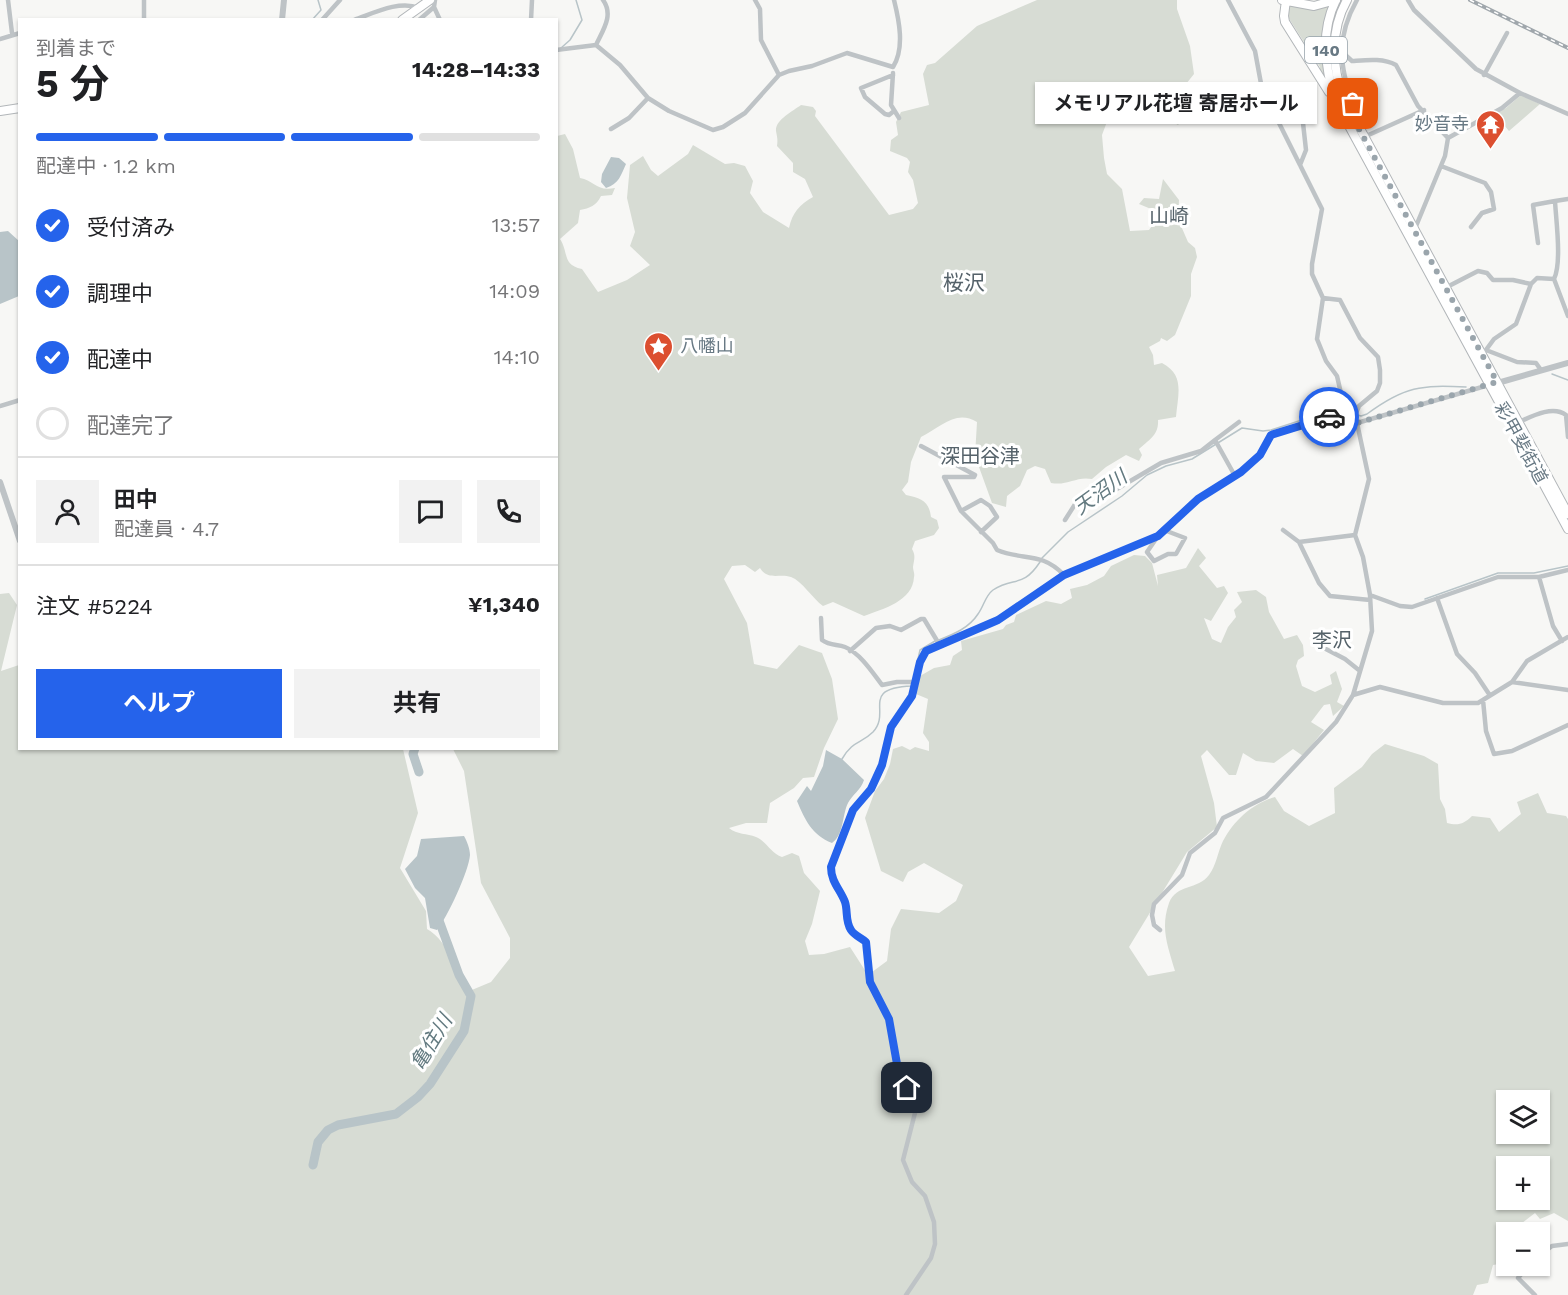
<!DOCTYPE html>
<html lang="ja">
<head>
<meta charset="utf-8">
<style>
  :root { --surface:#fff; --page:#f2f2f2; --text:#202124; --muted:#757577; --line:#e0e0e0; --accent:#2563eb }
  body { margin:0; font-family:"Work Sans","Noto Sans JP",sans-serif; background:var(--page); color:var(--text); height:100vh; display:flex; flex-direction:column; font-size:22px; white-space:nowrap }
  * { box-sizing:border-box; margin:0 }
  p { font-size:20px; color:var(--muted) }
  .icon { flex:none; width:33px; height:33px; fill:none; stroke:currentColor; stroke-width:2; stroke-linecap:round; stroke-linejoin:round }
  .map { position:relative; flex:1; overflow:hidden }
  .side { position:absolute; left:18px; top:18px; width:540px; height:732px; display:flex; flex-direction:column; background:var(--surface); border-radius:0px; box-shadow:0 2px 4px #0004 }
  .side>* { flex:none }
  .controls { position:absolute; left:1496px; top:1090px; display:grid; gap:12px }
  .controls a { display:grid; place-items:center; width:54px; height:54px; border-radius:0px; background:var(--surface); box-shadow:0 2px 4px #0004; font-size:30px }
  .pin { position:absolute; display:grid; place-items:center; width:51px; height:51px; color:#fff; margin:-26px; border-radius:12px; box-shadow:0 3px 9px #0006 }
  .courier { position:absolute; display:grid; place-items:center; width:60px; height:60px; margin:-30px; border:4px solid #2563eb; border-radius:50%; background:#fff; color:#222; box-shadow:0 2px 8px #0007 }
  .bubble { position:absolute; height:42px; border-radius:0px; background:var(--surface); box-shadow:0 2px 4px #0004; font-size:20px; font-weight:700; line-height:42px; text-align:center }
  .overview em { font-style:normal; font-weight:700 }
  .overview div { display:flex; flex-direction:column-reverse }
  .overview { display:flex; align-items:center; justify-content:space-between; height:102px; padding:0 18px }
  h1 { font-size:39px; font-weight:700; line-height:45px }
  .bar { display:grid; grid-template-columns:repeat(4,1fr); gap:9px 6px; align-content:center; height:72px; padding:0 18px }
  .bar i { height:8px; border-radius:4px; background:var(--line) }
  .bar .active { background:var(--accent) }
  .bar p { grid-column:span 4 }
  .line { display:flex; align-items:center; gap:15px; padding:0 18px; border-top:2px solid var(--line) }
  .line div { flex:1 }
  .round { display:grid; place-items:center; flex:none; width:63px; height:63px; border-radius:0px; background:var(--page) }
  ol { padding:0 18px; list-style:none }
  li { display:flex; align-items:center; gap:18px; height:66px }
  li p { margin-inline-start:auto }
  li .icon { padding:6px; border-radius:50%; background:var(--accent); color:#fff; stroke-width:4 }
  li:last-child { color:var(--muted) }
  li i { width:33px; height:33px; border:3px solid var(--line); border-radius:50% }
  .primary-button { display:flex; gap:12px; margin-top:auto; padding:12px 18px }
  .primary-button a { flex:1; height:69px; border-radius:0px; background:var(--accent); color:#fff; font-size:24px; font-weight:700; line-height:69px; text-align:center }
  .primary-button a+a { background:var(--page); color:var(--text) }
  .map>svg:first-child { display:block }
  .green { fill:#d7dcd4; fill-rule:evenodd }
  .water { fill:#b8c4c8 }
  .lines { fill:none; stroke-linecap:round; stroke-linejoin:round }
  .stream { stroke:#b8c4c8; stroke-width:1.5 }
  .river { stroke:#b8c4c8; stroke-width:9 }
  .trunk-casing { stroke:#b2b6b9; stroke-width:10 }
  .minor { stroke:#bec3c6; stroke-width:4.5 }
  .tertiary { stroke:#bec3c6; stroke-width:6 }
  .trunk { stroke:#fff; stroke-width:8 }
  .rail-casing { stroke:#a0a7ac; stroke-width:4 }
  .rail { stroke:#fff; stroke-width:1.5; stroke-dasharray:4.5; stroke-linecap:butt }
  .done { stroke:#9aa5ac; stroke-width:6; stroke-dasharray:0 10.8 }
  .route { stroke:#2563eb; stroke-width:8 }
  .labels { text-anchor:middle; stroke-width:6; stroke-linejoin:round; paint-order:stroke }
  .shield { fill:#fff; stroke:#95a1a9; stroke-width:1.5 }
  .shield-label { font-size:16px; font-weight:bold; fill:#687984 }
  .poi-label { font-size:18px; fill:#687984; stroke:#fff; text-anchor:end }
  .street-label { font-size:18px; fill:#687984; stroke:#fff }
  .neighbourhood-label { font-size:20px; fill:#55626a; stroke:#fff }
  .water-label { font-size:20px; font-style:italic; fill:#637a80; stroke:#fff }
  .quarter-label { font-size:21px; fill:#55626a; stroke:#fff }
</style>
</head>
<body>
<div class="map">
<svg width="1568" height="1295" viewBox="0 0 1568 1295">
  <rect width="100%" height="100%" fill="#f7f7f5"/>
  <!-- green -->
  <path class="green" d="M 1037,0 L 1177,0 L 1177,9 L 1190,46 L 1194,74 L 1186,84 L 1187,89 L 1197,97 L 1197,104 L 1178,125 C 1154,110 1134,112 1108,119 L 1102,135 L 1104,158 L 1107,174 L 1122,189 L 1130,231 L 1149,230 L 1157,219 L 1151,209 L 1139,204 L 1144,198 L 1159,199 L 1163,179 L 1179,200 L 1178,219 L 1188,242 L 1195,248 L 1197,257 L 1191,274 L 1191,296 L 1175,335 L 1167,341 L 1161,338 L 1160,341 L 1149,347 L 1153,355 L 1154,365 L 1162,363 C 1185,375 1178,394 1176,417 L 1158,420 C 1159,435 1149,440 1139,449 L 1142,455 L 1139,461 L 1126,455 L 1106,467 L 1092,479 C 1076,476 1068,486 1051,483 L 1045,469 L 1035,466 L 1027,470 L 1020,486 L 1007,496 L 1006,507 L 992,503 L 975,456 L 977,422 C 956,409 941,427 921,437 L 911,462 L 908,482 L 902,490 L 906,495 C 921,498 929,501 931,517 L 937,520 L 939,528 L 934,535 L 915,541 L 912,549 C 916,556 914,559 913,567 C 913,570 915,574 914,577 C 913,601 883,609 864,616 L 833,602 L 823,606 C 813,599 802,581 791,577 C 780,573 768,581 760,568 L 755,572 L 745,565 L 732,566 L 724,579 L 747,623 L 754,664 L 777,669 L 799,645 L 822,653 L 832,679 L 838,719 L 824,748 L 814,777 L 803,778 L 794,788 L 770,803 L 767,823 L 746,823 L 729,828 C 737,835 747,833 756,837 C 766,841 771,853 782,857 L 792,853 L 799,856 L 804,873 L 820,891 L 812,924 L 805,941 L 809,955 L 824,954 L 850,947 L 868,975 L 887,961 L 891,929 L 901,909 L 939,913 L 956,901 L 963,885 L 924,863 L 908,872 L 903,882 L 881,871 L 865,818 L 875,791 L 884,779 L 890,764 L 893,749 L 902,746 L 910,750 L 915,747 L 929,751 L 929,742 L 923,733 L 928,699 L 916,694 L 920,676 L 934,668 L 950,665 L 953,656 L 962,650 L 961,641 L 1003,629 L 1006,625 L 1014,622 L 1016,615 L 1046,601 L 1061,604 L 1072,598 L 1070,589 L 1087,585 L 1104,576 L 1111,566 L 1134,555 L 1145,556 L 1152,563 L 1158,586 L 1157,575 L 1186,568 L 1198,548 L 1206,558 L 1199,566 L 1217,588 L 1224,586 L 1228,593 L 1211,621 L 1204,618 L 1212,639 L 1221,643 L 1228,627 L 1236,617 L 1234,610 L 1242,602 L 1237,592 L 1256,590 L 1266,597 L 1269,612 L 1284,639 L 1297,635 L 1303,645 L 1304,656 L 1298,660 L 1296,666 L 1302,686 L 1315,692 L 1332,684 L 1330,675 L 1336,671 L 1342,689 L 1337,702 L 1344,706 L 1333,716 L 1330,704 L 1324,705 L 1311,722 L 1324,730 L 1303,756 L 1293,749 L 1274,763 L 1256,761 L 1243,753 L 1236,775 L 1229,775 L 1207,750 L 1201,756 L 1214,803 L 1217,827 L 1187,852 L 1129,947 L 1148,976 L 1175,971 C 1168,946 1160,929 1169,903 C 1176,884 1198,890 1209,875 C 1216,866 1218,851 1223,841 C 1234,820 1253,803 1275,797 L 1284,811 L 1309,826 L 1335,813 L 1334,788 L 1362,767 L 1372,754 L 1385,744 L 1424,756 L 1438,764 L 1440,799 L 1445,809 L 1447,823 C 1458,826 1464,824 1472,816 L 1490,818 L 1499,832 L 1521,814 L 1517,802 L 1538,793 L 1547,813 L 1566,816 L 1568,819 L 1568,1221 L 1554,1213 L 1540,1219 L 1535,1213 L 1522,1223 L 1517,1233 L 1506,1233 L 1506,1245 L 1499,1264 L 1493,1265 L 1488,1283 L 1477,1285 L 1473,1295 L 0,1295 L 0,594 L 9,593 L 17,605 L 1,671 L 19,665 L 20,748 L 403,749 L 418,813 L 400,868 L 426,911 L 427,929 C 449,942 457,971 467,992 L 491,982 L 510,958 L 510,938 L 481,883 L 464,771 L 453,749 L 556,748 L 557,136 L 565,134 L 573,149 L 580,178 C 594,180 596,192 615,188 L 612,195 L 601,196 C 596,206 590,208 580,210 L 578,223 L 560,239 C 569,253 562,265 582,269 L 598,292 L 627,280 L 650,265 L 630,246 L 635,232 L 627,198 L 630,165 L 643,156 L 651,170 L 658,176 L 688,154 L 693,145 L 725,164 L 734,163 L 745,166 L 753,181 L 750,193 L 763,212 L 789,228 C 792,213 800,204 813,197 L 805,179 L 793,172 L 793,163 L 777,146 C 778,139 777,137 776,131 C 775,120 793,111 801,105 L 813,107 L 816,111 L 815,116 L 889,215 L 913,209 L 918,203 L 913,180 L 908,172 L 910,162 L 907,158 L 890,151 L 891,140 L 898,135 L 896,122 L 901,112 L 929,105 L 923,74 L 927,65 L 935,63 L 977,26 ZM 1506,1101 L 1539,1101 L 1539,1134 L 1506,1134 ZM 1506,1167 L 1539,1167 L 1539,1200 L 1506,1200 Z
    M 1288,5 L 1329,5 L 1322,45 L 1325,80 L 1320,73 L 1320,67 L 1288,17 Z
    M 1521,95 L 1540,104 L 1509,131 L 1504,125 L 1498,131 L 1487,117 L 1506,108 Z"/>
  <!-- water -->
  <path class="water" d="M 611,157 L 619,158 L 626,164 C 621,175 619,184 606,188 L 601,182 L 602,174 Z
    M 8,231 L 19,241 L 19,296 L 0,304 L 0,232 Z
    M 826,750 L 842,759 L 864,780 C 861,790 852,795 848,803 C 842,815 844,835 832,843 C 812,835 805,820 797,801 L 807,786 L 811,791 L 823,766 Z
    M 464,836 C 467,841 470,849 470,855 C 469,871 447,918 437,930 L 430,928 L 425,898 L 415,888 L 405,869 L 417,856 L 421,839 Z"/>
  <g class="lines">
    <!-- stream -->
    <path class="stream" d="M 312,20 L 321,10 L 318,0
      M 561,48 L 570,40 L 582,20 L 576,0
      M 1552,374 L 1568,380
      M 1348,412 L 1361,416 L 1367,414 C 1405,386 1421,385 1466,387
      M 1042,558 L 1068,532 L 1122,496 L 1147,475 L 1166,466 L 1192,459 L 1242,428 L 1263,431 L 1271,430 L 1336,409 L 1343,411
      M 1425,599 L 1498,573 L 1534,573 L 1568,566
      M 939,640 C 954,634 969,628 978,614 C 984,606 985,596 993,590 C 1014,576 1022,589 1040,562
      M 842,759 C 853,740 861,744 873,732 C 892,712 859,688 912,686 L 920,650 L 935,641"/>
    <!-- river -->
    <path class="river" d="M 415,748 L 413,754 L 419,772
      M 313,1165 L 318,1142 L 328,1130 L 338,1125 L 396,1114 L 418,1097 L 430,1084 L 464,1031 L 471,996 L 459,975 L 437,915"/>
    <defs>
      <path id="trunk" d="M 1282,0 L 1314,6 L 1336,0
        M 1286,0 L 1284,16 L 1285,22 L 1329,92
        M 1336,0 C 1320,32 1325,67 1335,100 L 1568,529
        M 1347,0 C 1330,30 1332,66 1343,97 L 1568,514
        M 402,20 L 430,0
        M 0,111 L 20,108"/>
    </defs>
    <!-- trunk casing -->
    <use href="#trunk" class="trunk-casing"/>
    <!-- minor -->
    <path class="minor" d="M 8,0 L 12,33
      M 144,0 L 144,20
      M 435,0 L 434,7 L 440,20
      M 755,0 L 760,9 L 761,40 L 779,75
      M 1228,0 L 1255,51 L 1262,89 L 1322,209 L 1312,264 L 1312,274 L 1323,298 L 1317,339 L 1326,361 L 1337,376 L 1346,415
      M 1408,0 L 1414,10 L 1476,69 L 1520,93 L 1568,114
      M 322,20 L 340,0
      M 354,20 C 374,13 399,0 419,8
      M 419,20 L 434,7
      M 531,20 L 532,0
      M 0,39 L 20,33
      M 596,45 C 603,30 614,15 603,0
      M 556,50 L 596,45 L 620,65 L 648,98 L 669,111 L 713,130 L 723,127 L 745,113 L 779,75 L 789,71 L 812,66 L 847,53 L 893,67 C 905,48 899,20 894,0
      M 1341,51 L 1352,61 C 1367,60 1383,58 1396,65 L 1418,106 L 1448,138
      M 893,73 L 891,105 L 899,118
      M 893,75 L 861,88 L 865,97 L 885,114 L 889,115 L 894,111
      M 1484,75 L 1507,33
      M 1347,107 L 1353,104 C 1339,65 1336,37 1357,0
      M 611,129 L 629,118 L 648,98
      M 1364,137 L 1424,110
      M 1300,165 L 1306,150 L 1303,123
      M 1441,166 L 1485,183 L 1491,192 L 1494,209 L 1482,213 L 1471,227
      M 1414,231 L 1445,156 L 1448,138 L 1502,108 L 1520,93
      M 1538,243 L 1533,205 L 1555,201
      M 1554,279 L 1568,316
      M 1445,288 L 1478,271 L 1487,273 L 1493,280 L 1513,280 L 1531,284
      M 1323,298 L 1340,300 L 1360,338 L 1378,357 L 1380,370 L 1380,383 L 1377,391 L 1359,406 L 1353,420
      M 1486,350 L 1517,362 L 1536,363 L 1541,370
      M 1483,354 L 1494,339 L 1516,324 L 1531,284 L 1537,278 L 1554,279 C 1562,263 1556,220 1555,201 L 1568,199
      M 0,406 L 20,400
      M 1519,422 C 1532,416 1553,405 1566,415 L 1568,437
      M 1357,423 L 1489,385
      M 1215,440 L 1239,422
      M 921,446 L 975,475 L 974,477 L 944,477 L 961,511 L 993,543 L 997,550 C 1023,561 1041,551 1064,575
      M 961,511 L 981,500 L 990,506 L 997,517 L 981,532
      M 1065,520 L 1079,498 L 1087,493 L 1096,488 L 1115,490 L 1161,463 L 1201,451 L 1215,440 L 1235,476
      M 1283,530 L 1299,542 L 1355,535
      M 1158,536 L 1147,552 L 1154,561 L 1168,554 L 1176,554 L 1185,538 L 1164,530
      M 1299,542 L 1319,583 L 1330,596 L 1370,600
      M 1539,577 L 1553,626 L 1562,641
      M 1370,595 L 1400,606 L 1412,607 L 1498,577 L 1539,577 L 1568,570
      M 1437,598 L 1457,654 L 1475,673 L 1489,694
      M 821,618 L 822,640 C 830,646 837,644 845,647 C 860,653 873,673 882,685 L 897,682 L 916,682
      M 1322,647 L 1345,659 L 1360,671
      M 850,651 L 876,628 L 890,626 L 901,630 L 921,619 L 924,619 L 939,644
      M 1512,682 L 1568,690
      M 1353,695 L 1380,687 L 1443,703 L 1478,703 L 1512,682 L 1527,661 L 1568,637
      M 1483,700 L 1486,731 L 1494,754 L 1512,751 L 1568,725
      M 1539,1256 L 1552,1246 L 1568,1244
      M 1528,1266 L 1518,1278 L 1535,1295
      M 906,1295 L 931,1258 L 935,1244 L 934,1222 L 925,1196 L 912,1182 L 903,1160 L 917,1105 L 897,1064 L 889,1019 L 870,982 L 866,942 L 852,932 L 848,923 L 845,902 L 835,886 L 831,875 L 831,867 L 853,810 L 871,789 L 882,765 L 891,727 L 912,696 L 920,662 L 925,651 L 998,620 L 1064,575 L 1158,536 L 1198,499 L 1241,472 L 1260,455 L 1271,435 L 1333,416 L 1346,415 L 1357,423 L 1369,479 L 1355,535 L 1363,557 L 1370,595 L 1372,631 L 1353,695 L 1336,722 L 1266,797 L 1223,818 L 1215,833 L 1190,853 L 1182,875 L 1154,904 L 1152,915 L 1154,925 L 1160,930"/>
    <!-- tertiary -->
    <path class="tertiary" d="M 282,20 L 284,0
      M 1494,384 L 1568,363
      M 0,482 L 20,541"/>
    <!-- trunk -->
    <use href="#trunk" class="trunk"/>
    <defs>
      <path id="rail" d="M 1470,0 L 1568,48"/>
    </defs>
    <!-- rail casing -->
    <use href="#rail" class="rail-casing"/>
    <!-- rail -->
    <use href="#rail" class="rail"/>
  </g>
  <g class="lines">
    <!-- done -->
    <path class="done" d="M 1329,417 L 1346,415 L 1357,423 L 1497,382 L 1347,107 L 1353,104"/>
    <!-- route -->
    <path class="route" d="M 907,1088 L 897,1064 L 889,1019 L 870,982 L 866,942 C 861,938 854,935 851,930 C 845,921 848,911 845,902 C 840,889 831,882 831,867 L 853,810 L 871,789 L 882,765 L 891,727 L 912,696 L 920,662 L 926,651 L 998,620 L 1064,575 L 1158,536 L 1198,499 L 1241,472 L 1260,455 L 1271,435 L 1329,417"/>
  </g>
  <!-- icons -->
  <defs>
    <symbol id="temple-pin" viewBox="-11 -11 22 30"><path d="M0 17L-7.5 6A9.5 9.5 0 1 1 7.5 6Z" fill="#dc4f30" stroke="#fff"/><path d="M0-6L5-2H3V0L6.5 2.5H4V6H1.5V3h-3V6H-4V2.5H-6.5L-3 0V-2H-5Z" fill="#fff"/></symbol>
    <symbol id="sight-pin" viewBox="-11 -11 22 30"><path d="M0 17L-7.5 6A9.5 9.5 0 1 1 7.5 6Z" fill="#dc4f30" stroke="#fff"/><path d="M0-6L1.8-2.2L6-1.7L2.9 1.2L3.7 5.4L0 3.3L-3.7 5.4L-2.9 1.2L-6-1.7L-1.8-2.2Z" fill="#fff"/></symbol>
  </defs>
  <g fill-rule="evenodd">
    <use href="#temple-pin" x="1474" y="108" width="33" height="45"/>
    <use href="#sight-pin" x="642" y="330" width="33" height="45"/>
  </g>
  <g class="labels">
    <!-- shield labels -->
    <rect class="shield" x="1305" y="37" width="42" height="26" rx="4.5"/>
    <g class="shield-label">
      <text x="1326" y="56">140</text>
    </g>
    <!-- poi labels -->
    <g class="poi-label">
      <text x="1469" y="130">妙音寺</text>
      <text x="680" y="352" text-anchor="start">八幡山</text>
    </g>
    <!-- street labels -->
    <g class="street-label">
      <text transform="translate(1521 443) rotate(61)" y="6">彩甲斐街道</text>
    </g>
    <!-- neighbourhood labels -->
    <g class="neighbourhood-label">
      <text x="1169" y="223">山崎</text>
      <text x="980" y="463">深田谷津</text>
      <text x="1332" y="647">李沢</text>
    </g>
    <!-- water labels -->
    <g class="water-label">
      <text transform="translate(1100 492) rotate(-36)" y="7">天沼川</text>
      <text transform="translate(431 1042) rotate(-59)" y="7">亀住川</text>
    </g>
    <!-- quarter labels -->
    <g class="quarter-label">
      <text x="964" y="290">桜沢</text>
    </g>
  </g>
</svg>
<div class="controls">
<a><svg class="icon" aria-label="layers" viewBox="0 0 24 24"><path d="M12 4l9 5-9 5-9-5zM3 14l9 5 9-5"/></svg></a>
<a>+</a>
<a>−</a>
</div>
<div class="pin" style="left:1353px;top:104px;background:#ea580c"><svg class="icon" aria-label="bag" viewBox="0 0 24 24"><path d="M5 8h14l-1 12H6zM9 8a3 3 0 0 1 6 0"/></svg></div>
<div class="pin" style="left:907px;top:1088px;background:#1f2937"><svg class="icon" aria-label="home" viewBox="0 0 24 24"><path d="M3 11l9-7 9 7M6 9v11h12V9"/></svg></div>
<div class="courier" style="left:1329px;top:417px"><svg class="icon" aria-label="car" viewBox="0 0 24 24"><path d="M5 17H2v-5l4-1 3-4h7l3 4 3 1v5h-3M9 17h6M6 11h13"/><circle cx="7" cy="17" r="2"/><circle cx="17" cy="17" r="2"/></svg></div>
<div class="bubble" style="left:1035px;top:82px;width:282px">メモリアル花壇 寄居ホール</div>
<section class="side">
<div class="overview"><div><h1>5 分</h1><p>到着まで</p></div><em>14:28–14:33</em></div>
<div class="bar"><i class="active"></i><i class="active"></i><i class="active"></i><i></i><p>配達中 · 1.2 km</p></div>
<ol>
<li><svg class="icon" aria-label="check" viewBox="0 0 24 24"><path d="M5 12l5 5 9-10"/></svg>受付済み<p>13:57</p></li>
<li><svg class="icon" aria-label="check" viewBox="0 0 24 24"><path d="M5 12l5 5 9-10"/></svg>調理中<p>14:09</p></li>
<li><svg class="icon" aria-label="check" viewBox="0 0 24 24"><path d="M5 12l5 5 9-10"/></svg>配達中<p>14:10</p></li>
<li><i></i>配達完了</li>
</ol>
<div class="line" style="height:108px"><a class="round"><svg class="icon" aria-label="person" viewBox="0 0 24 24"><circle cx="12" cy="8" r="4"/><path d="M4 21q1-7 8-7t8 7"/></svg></a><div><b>田中</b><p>配達員 · 4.7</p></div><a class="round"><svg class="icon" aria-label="chat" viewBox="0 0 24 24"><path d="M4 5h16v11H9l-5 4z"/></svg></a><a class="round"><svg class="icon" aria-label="phone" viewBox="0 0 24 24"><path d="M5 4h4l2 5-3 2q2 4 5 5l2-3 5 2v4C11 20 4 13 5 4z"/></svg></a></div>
<div class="line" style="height:78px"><div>注文 #5224</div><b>¥1,340</b></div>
<div class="primary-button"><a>ヘルプ</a><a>共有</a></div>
</section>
</div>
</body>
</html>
